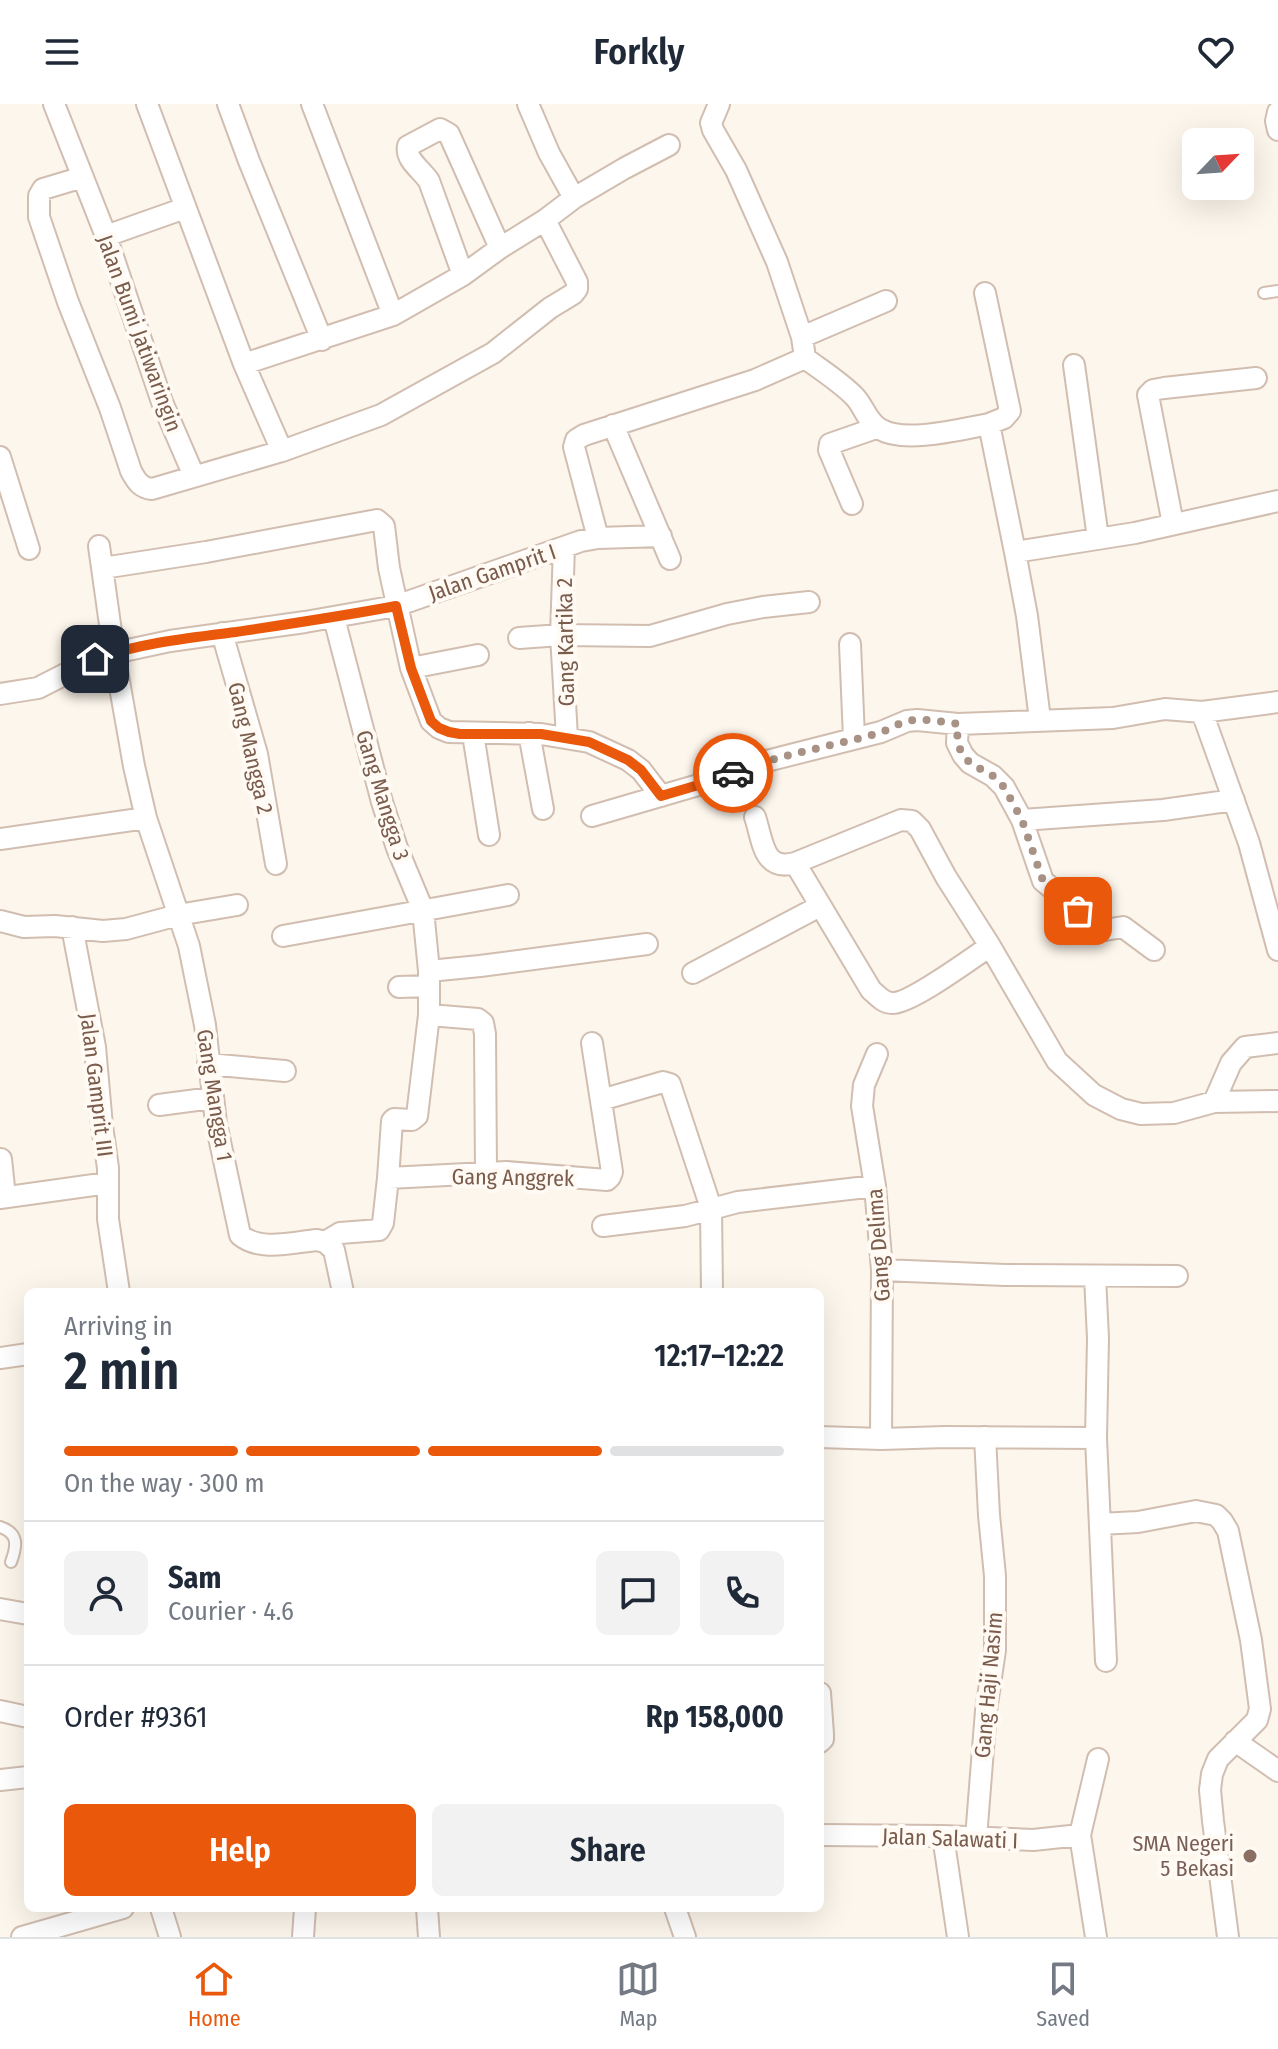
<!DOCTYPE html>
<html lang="en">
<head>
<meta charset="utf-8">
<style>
  :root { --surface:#fff; --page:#f2f2f3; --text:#1f2937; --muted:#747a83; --line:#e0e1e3; --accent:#ea580c }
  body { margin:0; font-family:"Fira Sans Condensed",sans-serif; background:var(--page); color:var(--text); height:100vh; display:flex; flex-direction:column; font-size:30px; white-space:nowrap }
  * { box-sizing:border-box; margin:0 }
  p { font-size:26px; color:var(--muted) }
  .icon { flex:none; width:44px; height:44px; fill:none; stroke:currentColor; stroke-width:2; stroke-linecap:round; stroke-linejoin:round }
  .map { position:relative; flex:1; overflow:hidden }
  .details { position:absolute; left:24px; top:1184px; width:800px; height:624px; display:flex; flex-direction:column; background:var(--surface); border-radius:12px; box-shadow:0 8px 32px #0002 }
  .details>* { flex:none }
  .needle { width:52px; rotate:65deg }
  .fabs { position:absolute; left:1182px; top:24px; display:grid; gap:16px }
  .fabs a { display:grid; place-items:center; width:72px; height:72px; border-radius:12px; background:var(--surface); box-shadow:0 8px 32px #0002; font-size:40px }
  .pin { position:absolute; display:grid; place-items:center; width:68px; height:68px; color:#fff; margin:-34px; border-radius:16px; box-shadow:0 4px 12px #0006 }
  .courier { position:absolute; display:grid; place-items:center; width:80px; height:80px; margin:-40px; border:6px solid #ea580c; border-radius:50%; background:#fff; color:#222; box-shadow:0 2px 10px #0007 }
  .head em { font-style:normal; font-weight:600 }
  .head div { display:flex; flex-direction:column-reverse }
  .head { display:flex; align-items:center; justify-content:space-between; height:136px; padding:0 40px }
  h1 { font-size:52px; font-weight:600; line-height:60px }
  .bar { display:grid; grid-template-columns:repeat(4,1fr); gap:12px 8px; align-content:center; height:96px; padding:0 40px }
  .bar i { height:10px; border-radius:6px; background:var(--line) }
  .bar .active { background:var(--accent) }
  .bar p { grid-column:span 4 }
  .line { display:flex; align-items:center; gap:20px; padding:0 40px; border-top:2px solid var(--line) }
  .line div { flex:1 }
  .round { display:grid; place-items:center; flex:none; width:84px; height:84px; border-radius:12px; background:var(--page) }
  .action { display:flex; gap:16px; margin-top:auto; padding:16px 40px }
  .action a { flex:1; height:92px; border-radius:12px; background:var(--accent); color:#fff; font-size:32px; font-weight:600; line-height:92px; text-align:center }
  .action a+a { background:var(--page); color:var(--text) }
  header { display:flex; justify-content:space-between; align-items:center; height:104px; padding:0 40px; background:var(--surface); font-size:36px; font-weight:600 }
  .dock { display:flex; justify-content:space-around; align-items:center; height:112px; border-top:2px solid var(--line); background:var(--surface); font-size:22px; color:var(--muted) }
  .dock a { display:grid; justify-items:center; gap:4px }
  .dock .active { color:var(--accent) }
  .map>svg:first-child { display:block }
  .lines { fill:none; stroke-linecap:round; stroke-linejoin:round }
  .lane-casing { stroke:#d1beb0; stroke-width:14 }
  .street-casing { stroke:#d1beb0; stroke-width:24 }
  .lane { stroke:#fff; stroke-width:10 }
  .street { stroke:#fff; stroke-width:20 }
  .done { stroke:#a89285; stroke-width:8; stroke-dasharray:0 14.4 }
  .route { stroke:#ea580c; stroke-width:10 }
  .education-dot { fill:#8d6e63; stroke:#fffaf3; stroke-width:3 }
  .labels { text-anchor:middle; stroke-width:8; stroke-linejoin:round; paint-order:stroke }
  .street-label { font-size:22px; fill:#7a5c4d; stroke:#fffaf3 }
  .education-label { font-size:22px; fill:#785e54; stroke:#fffaf3; text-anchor:end }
</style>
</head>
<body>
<header><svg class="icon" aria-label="menu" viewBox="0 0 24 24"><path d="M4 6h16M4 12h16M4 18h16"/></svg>Forkly<svg class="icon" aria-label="heart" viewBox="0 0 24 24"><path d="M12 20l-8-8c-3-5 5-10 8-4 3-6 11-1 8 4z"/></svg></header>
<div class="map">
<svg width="1278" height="1833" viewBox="0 0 1278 1833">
  <rect width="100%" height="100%" fill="#fdf6ec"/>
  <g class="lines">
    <defs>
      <path id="lane" d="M 1264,189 L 1278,187
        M 0,1423 C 19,1429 17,1442 11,1458"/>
      <path id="street" d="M 54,0 L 106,132 L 162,298 L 194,372
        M 147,0 L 244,260
        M 228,0 L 249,57 L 322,236
        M 312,0 L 393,211
        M 528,0 L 549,49 L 574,94
        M 719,0 L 711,19 L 713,26 L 736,66 L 777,158 L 802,233 L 805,254 C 821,266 839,277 854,292 C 864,302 867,318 880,325 C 904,340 962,325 989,320 L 1015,448 L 1135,429 L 1278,397
        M 1278,8 L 1276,17 L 1278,26
        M 83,73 L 43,85 L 39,92 L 39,113 L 68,198 L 110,304 L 131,367 C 136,376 140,384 152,385 L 282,347 L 381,311 L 493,249 L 550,204 L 573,190 L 577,185 L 577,178 L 545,116
        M 106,132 L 185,104
        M 463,171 L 429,77 C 422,66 405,56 408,42 L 440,25 L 449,30 L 500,144
        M 985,189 L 1010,307 L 1004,314 L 989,320
        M 802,233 L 886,197
        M 1074,261 L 1098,434
        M 613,321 L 670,455
        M 282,347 L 244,260 L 393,211 L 463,171 L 500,144 L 545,116 L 574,94 L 625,64 L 669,41
        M 0,353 L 29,445
        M 852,400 L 829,346 L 830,340 L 876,324
        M 1173,420 L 1148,291 L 1153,286 L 1164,284 L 1256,274
        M 598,434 L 574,343 L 576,336 L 584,331 L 755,276 L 805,254
        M 99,442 L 114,549 L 134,662 L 146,714 L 189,842 L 205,921 L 216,1019 L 240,1131 C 260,1148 294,1138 317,1136 L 325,1138 L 334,1146 L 343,1188
        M 564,443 L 561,531 L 567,633
        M 1015,448 L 1027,512 L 1040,616
        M 103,464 L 206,448 L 377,416 L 384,422 L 389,464 L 411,564 L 431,617 L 439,624 L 449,628 L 541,630 L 589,638 L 628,656 L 641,666 L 661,692
        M 334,514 L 382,698 L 397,744 L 423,806 L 429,867 L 429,882 L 399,883
        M 222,529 L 257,650 L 276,760
        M 519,534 L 561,531 L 650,532 L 727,510 L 763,503 L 809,498
        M 850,540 L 854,634
        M 411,564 L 478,551
        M 0,590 L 38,584 L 95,555 L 114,549 L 170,537 L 305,518 L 396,502 L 581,437 L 598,434 L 661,432
        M 1202,608 L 1249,739 L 1278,846
        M 958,620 L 957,639 L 963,651 L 970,659 L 993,672 L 1004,683 L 1022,716 L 1043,777 L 1099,823 L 1105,826 L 1123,823 L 1154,846
        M 529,629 L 543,705
        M 473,630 L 489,731
        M 592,712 L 712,677 L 755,660 L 881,628 L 907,617 L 917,616 L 958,620 L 1113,614 L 1165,605 L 1202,608 L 1278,598
        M 755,713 C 763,737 763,768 795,759
        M 1022,716 L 1163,706 L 1234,696
        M 0,735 L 146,714
        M 0,817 L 24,823 L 55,822 L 103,827 L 126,825 L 178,811 L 237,801
        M 72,823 L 95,943 L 102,1022 L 108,1064 L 108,1115 L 119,1188
        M 283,832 L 508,791
        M 990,842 C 972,854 910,900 892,899 C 883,899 877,891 871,886 L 795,759 L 901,716 L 912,717 L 920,725 L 946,773 L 990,842 L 1057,957 L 1094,991 L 1121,1005 L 1141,1010 L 1174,1009 L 1214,998 L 1278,997
        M 429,867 L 480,862 L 647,840
        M 693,869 L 820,802
        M 429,911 L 478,915 L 483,919 L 485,930 L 486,1069
        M 877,950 L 864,981 L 862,1002 L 875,1082 L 882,1166 L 881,1335
        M 208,960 L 285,967
        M 601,996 L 663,978 L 670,980 L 711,1104 L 712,1188
        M 1214,998 L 1231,959 L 1245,943 L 1278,939
        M 159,1001 L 212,994
        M 1,1055 L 5,1093
        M 388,1074 L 392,1017 L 394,1015 L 412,1016 L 417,1012 L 429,911 L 429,882
        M 0,1094 L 108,1079
        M 603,1122 L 685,1112 L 738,1098 L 875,1082
        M 325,1138 L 340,1129 L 379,1126 L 383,1119 L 388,1074 L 506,1068 L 607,1076 L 610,1073 L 612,1068 L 592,939
        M 882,1166 L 1005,1171 L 1177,1172
        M 1095,1173 L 1098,1234 L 1096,1334
        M 0,1254 L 28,1250
        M 820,1333 L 881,1335 L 945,1333 L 1096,1334 L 1106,1557
        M 1100,1420 L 1138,1418 L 1196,1407 L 1216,1411 L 1222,1417 L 1228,1427 L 1251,1536 L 1260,1605 L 1257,1616 L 1218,1655 L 1212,1670 L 1210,1686 L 1213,1717 L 1228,1833
        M 0,1505 L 28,1510
        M 820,1589 L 823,1630 L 823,1635 L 820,1638
        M 0,1607 L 28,1613
        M 1235,1637 L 1278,1667
        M 0,1676 L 28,1673
        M 820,1731 L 943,1732 L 1033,1736 L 1080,1731
        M 943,1732 L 958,1833
        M 976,1734 L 986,1607 L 995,1546 L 995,1472 L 989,1411 L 985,1333
        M 161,1804 L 170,1833
        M 427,1804 L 429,1833
        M 675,1804 L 685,1833
        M 22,1833 L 123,1804
        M 303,1833 L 305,1804
        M 1096,1833 L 1080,1731 L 1098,1655"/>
    </defs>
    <!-- lane casing -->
    <use href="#lane" class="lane-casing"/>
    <!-- street casing -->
    <use href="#street" class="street-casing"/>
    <!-- lane -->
    <use href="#lane" class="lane"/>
    <!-- street -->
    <use href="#street" class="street"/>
  </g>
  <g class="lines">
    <!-- done -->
    <path class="done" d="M 733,669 C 780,650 830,643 879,629 C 891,625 901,617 914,616 C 928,615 944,618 958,620 L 957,639 L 963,651 L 970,659 L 993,672 L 1004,683 L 1022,716 L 1043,777 L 1078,807"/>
    <!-- route -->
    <path class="route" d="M 95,555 C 140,539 188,534 236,528 C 289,520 343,512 396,502 L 411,564 L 431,617 L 439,624 L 449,628 L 460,630 L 541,630 L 589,638 L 628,656 L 641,666 L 661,692 L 712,677 L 733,669"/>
  </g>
  <!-- markers -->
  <circle class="education-dot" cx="1250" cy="1752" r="8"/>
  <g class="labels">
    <!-- street labels -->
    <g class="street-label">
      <text transform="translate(140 229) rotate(70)" y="8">Jalan Bumi Jatiwaringin</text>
      <text transform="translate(492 468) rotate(-19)" y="8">Jalan Gamprit I</text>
      <text transform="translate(565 538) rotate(-91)" y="8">Gang Kartika 2</text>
      <text transform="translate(251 644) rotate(77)" y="8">Gang Mangga 2</text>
      <text transform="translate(383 691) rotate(73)" y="8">Gang Mangga 3</text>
      <text transform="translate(97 981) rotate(83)" y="8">Jalan Gamprit III</text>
      <text transform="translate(215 991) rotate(81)" y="8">Gang Mangga 1</text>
      <text transform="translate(513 1073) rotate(1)" y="8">Gang Anggrek</text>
      <text transform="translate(878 1141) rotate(-94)" y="8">Gang Delima</text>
      <text transform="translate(988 1581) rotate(-85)" y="8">Gang Haji Nasim</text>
      <text transform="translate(950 1734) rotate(2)" y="8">Jalan Salawati I</text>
    </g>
    <!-- education labels -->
    <g class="education-label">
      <text x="1234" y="1747">SMA Negeri<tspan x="1234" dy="25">5 Bekasi</tspan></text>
    </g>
  </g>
</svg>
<div class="fabs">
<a><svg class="needle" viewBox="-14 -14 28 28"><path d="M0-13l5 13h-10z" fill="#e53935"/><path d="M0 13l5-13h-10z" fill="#747a83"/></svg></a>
</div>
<div class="pin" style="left:1078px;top:807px;background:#ea580c"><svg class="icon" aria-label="bag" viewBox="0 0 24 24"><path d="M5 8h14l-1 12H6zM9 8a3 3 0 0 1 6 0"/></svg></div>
<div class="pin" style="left:95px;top:555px;background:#1f2937"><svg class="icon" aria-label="home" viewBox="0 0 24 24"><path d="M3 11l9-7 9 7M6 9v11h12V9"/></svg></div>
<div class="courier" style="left:733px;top:669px"><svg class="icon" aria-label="car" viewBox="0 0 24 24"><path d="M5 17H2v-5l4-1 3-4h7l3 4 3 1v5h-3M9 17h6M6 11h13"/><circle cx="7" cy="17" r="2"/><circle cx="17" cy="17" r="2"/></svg></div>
<section class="details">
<div class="head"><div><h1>2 min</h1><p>Arriving in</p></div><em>12:17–12:22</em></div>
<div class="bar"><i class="active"></i><i class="active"></i><i class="active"></i><i></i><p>On the way · 300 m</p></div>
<div class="line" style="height:144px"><a class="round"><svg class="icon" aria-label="person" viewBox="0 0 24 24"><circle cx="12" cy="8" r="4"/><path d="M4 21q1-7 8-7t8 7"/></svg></a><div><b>Sam</b><p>Courier · 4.6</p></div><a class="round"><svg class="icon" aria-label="chat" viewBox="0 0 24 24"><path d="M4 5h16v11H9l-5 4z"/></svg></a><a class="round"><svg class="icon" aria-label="phone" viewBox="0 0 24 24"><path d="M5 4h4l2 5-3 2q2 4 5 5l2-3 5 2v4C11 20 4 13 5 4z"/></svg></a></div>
<div class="line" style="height:104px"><div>Order #9361</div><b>Rp 158,000</b></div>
<div class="action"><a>Help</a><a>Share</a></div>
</section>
</div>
<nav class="dock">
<a class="active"><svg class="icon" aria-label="home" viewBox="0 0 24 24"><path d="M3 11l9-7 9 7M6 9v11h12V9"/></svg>Home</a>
<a><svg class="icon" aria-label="map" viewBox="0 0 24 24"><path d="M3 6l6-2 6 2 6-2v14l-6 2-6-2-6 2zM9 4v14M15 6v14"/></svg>Map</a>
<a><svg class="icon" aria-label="saved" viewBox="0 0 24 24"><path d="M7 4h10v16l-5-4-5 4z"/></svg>Saved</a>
</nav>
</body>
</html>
